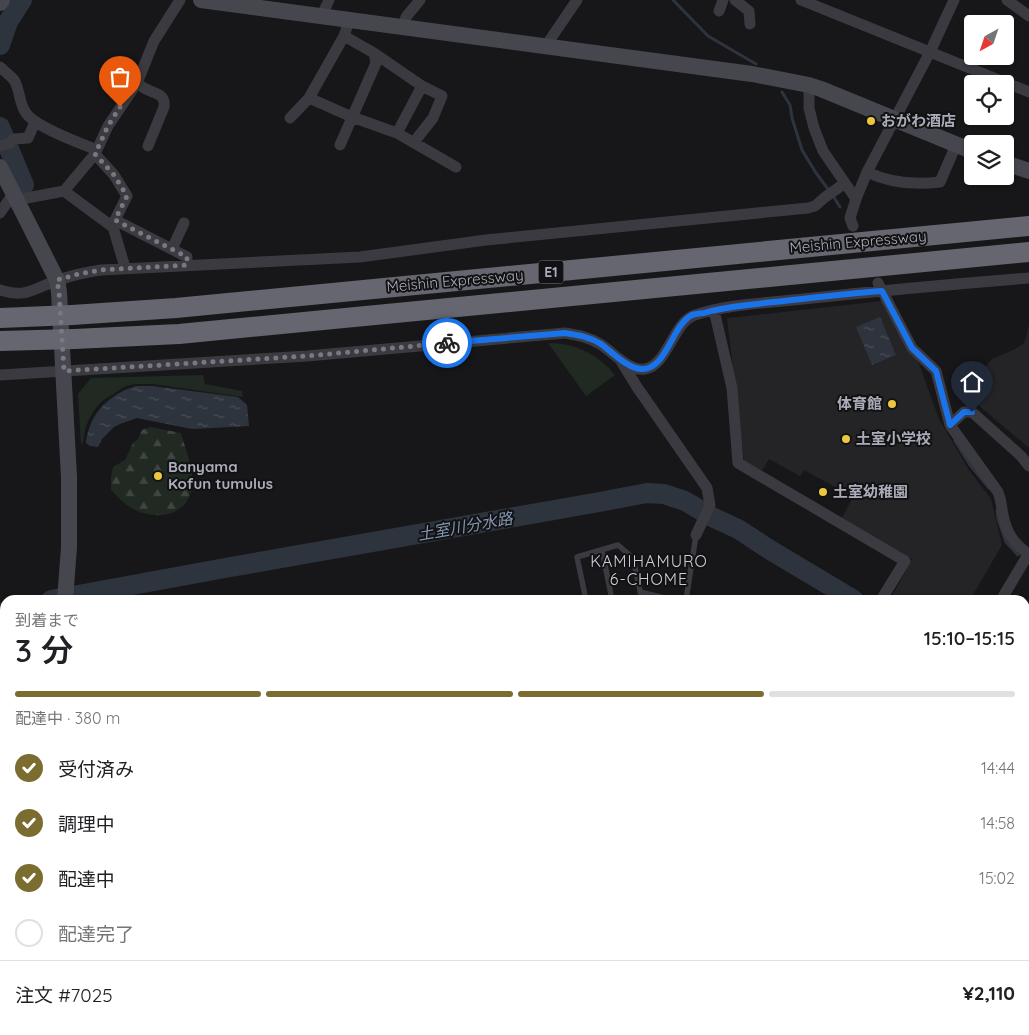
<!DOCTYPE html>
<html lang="ja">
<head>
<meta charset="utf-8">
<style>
  :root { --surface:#fff; --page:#f6f6f6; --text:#202124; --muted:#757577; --line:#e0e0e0; --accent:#7b6c30 }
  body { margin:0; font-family:Quicksand,"Noto Sans JP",sans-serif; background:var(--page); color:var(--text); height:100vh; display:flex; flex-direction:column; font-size:19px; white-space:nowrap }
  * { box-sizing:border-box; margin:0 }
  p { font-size:16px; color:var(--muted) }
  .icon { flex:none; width:28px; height:28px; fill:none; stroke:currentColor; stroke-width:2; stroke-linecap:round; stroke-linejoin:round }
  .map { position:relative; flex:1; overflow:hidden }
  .side { position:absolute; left:0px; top:595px; width:1030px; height:440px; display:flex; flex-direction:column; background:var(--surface); border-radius:15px 15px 0 0; box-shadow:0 1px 4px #0004 }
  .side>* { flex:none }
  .needle { width:32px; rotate:220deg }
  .controls { position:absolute; left:964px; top:15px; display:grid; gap:10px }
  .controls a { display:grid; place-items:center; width:50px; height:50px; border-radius:5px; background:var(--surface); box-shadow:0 1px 4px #0004; font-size:25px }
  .pin { position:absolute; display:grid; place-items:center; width:42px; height:42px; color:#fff; margin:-51px -21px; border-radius:50% 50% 50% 0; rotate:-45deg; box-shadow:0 0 5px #0007 }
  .pin .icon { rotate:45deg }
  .courier { position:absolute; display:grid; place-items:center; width:50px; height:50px; margin:-25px; border:4px solid #1a73e8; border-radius:50%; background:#fff; color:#222; box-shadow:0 1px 6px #0007 }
  .headline em { font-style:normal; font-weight:600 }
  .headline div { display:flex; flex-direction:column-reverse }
  .headline { display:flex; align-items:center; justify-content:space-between; height:85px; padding:0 15px }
  h1 { font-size:32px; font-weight:600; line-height:38px }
  .bar { display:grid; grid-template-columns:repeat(4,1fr); gap:8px 5px; align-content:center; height:60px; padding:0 15px }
  .bar i { height:6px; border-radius:4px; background:var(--line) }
  .bar .on { background:var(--accent) }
  .bar p { grid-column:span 4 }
  .line { display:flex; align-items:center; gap:12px; padding:0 15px; border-top:1px solid var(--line) }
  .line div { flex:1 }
  ol { padding:0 15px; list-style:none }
  li { display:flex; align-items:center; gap:15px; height:55px }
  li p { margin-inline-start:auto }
  li .icon { padding:5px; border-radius:50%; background:var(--accent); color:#fff; stroke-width:4 }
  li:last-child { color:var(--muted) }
  li i { width:28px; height:28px; border:2px solid var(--line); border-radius:50% }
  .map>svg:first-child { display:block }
  .built { fill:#242326 }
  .green { fill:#212923 }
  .forest { fill:url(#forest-firs) }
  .water { fill:url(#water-ripples) }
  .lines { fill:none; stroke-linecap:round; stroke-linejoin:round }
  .stream { stroke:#2e343d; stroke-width:3 }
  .river { stroke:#2e343d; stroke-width:20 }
  .lane { stroke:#3a3a40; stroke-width:5.5 }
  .street { stroke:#3a3a40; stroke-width:11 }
  .secondary { stroke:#46474e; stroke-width:16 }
  .highway { stroke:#65666f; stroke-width:20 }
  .highway-bridge { stroke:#65666f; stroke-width:20 }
  .done { stroke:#777880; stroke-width:5; stroke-dasharray:0 9 }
  .route { stroke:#1a73e8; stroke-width:6 }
  .poi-dot { fill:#ebc83e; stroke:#121214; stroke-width:2 }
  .labels { text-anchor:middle; stroke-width:4; stroke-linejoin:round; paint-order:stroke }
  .shield { fill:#121214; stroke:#7c7e87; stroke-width:1 }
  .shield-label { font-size:14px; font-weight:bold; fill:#aaacb8 }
  .poi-label { font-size:15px; font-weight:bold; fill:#aaacb8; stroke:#121214; text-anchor:start }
  .street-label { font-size:15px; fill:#aaacb8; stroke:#121214 }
  .water-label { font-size:16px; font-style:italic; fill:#8295b2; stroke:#121214 }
  .neighbourhood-label { font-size:16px; letter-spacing:1px; fill:#cbccd5; stroke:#121214 }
</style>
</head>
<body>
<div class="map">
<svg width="1029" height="1035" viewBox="0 0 1029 1035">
  <defs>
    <pattern id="forest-firs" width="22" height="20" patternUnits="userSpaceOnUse" patternTransform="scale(1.25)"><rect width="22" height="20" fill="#212923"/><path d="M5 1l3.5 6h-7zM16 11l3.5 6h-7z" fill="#3f4541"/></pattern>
    <pattern id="water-ripples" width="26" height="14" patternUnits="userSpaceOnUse" patternTransform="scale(1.25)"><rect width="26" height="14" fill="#2e343d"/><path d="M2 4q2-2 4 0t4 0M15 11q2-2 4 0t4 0" fill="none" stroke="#4a4f57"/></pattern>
  </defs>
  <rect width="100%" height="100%" fill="#171719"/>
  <!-- built -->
  <path class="built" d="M 882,301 L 918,361 L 939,419 L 969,470 L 991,499 L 1002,545 L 970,600 L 890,600 L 912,559 L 842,518 L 853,497 L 804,470 L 800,476 L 769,459 L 762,471 L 744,461 L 727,318 Z
    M 1029,324 L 1029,448 L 977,404 L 966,401 L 964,392 L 992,359 L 1013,350 L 1023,344 L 1026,338 Z
    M 318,1030 L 634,1030 L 631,1035 L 313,1035 Z"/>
  <!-- green -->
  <path class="green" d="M 548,343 C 575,343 598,354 615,375 L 586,396 Z
    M 203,375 L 205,384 L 242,391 L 243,397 L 153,384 L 136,384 L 126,386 L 102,401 L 95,409 L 88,421 L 85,430 L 83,442 L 81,445 L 78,394 L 91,378 Z"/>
  <!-- forest -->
  <path class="forest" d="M 150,427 L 181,433 C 185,449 194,468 192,486 C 189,515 158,521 135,510 C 126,506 118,497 111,490 L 111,477 L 113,467 L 125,460 L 133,443 L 138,439 L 142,430 Z"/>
  <!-- water -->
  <path class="water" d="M 880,317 L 896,355 L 872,365 L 856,327 Z
    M 136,386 L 152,386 L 238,397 L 247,405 L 249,426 L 192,429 L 137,418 L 120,424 L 114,427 L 102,439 L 98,447 L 90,446 L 86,443 C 89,414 109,394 136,386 Z"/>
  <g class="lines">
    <!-- stream -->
    <path class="stream" d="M 673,0 L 708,36 L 756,64
      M 782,92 L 790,105 L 792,118 L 802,150 L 816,173 L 828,189
      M 833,196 L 840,207
      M 955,441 L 970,465 L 989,488
      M 997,510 L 998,519 L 1006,542 L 1018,555"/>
    <!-- river -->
    <path class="river" d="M 0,45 L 8,22 L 22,0
      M 0,127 L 24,185
      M 51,600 L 225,568 L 594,503 L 647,493 L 664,494 L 685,501 L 712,517 L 738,529 L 767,548 L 854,600
      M 0,615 L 5,612
      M 1025,696 L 1029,699"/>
    <!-- lane -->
    <path class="lane" d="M 602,550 L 612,600
      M 640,592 L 673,600
      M 586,600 L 577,557 L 618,545 L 633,558 L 642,600
      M 686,600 L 696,535
      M 370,1030 L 374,1035
      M 261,1035 L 266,1030
      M 347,1035 L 352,1030
      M 498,1035 L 503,1030"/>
    <!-- street -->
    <path class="street" d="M 735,0 L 749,11 L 750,24
      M 801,0 L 1029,92
      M 1007,0 L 1029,16
      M 719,11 L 723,0
      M 321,17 L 329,0
      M 403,27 L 406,17 L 420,0
      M 545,47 L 577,0
      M 374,53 L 422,86 L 442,96 L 433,118 L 414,142
      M 0,67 C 4,71 10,75 14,80 C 20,89 19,104 26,113 C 35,127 80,143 97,150
      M 137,83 C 139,84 142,87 144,88 C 154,94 166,93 164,107 L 148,146
      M 809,85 L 809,108 L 814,128 L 823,151 L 856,199 L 850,218 L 853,226
      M 309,98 L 352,117 L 397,133 L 456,167
      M 290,118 L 309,98 L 344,36
      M 397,133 L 422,86
      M 340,145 L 376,63 L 374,53 L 344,36 L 349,21
      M 0,146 L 10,143 L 14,139 L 28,138 L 35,122
      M 95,154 L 114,175 L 127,196 L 115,220 L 113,227 L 124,264
      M 867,172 C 890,183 916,185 940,182 L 956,145
      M 64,191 L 110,225 L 115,220 L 187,257 L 187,265
      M 856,199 L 867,172 L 930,52 L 954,0
      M 16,200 L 64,191 L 95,154 L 108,126 L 137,83 L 154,41 L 180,0
      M 0,213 L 13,194
      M 172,249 L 184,223
      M 878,283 L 912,348 L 936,371 L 950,425 L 964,412 L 972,412 L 1021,456 L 1029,466
      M 0,290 C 28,299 35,287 59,280 C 73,275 87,272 101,270 L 360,257 L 486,240 L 808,208 L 815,206 L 824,198 L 845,183
      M 714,310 L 732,388 L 738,463 L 905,561 L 881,600
      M 621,361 L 637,387 L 707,488 L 710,505 L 696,535
      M 0,375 L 307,356 L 565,333 C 577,335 589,337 600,344 C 613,352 630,372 645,369 C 668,365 673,322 695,315 C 729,304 767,303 803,299 C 878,291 954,284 1029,278
      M 950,425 L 998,492 C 1002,502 1001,506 1003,515 C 1007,534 1013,542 1028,554
      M 1001,600 L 1029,553
      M 1025,650 L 1029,643
      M 1025,658 L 1029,660
      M 0,721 L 5,722
      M 1025,740 L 1029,743
      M 1025,784 L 1029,785
      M 1025,846 L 1029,848
      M 1025,922 L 1029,910
      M 0,956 L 5,950
      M 0,962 L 5,966
      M 1025,975 L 1029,977
      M 19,1030 L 26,1035
      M 671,1030 L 675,1035
      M 768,1030 L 771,1035
      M 999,1030 L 1013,1035
      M 161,1035 L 165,1030
      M 295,1035 L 300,1030
      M 793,1035 L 804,1030
      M 891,1035 L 891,1030
      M 987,1035 L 989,1030"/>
    <!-- secondary -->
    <path class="secondary" d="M 201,0 L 752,74 L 809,85 L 821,89 L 972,151
      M 0,3 L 2,0
      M 1005,163 L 1029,171
      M 0,167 L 57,280 L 59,292 L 69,477 L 69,547 L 65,600
      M 186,1030 L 191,1035
      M 10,1035 L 14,1030"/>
    <!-- highway -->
    <path class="highway" d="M 72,315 L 176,308 L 1029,226
      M 74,339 L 179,334 L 1029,252"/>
    <!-- highway-bridge -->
    <path class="highway-bridge" d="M 0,318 L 72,315
      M 0,341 L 74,339"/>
  </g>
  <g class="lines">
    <!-- done -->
    <path class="done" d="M 120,107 L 108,126 L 95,154 L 114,175 L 127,196 L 115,220 L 187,257 L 187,265 L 101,270 L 79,274 L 57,280 L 59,292 L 64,371 L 307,356 L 447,343"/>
    <!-- route -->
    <path class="route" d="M 447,343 L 565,333 C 578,335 590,337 601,344 C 612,352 629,370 643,369 C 667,368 672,325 692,315 C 696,314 700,313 704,313 C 724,307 743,306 764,303 C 803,299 842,294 882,291 L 912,348 L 936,371 L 950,425 L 964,412 L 972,412"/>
  </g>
  <!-- markers -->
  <g class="poi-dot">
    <circle cx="871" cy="121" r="5"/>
    <circle cx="892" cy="404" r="5"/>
    <circle cx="846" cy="439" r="5"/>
    <circle cx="158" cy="476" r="5"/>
    <circle cx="823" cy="492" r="5"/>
  </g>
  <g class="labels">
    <!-- shield labels -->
    <rect class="shield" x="538.5" y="260.5" width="25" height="23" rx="4"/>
    <g class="shield-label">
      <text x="551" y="277">E1</text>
    </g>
    <!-- poi labels -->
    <g class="poi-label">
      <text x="881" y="126">おがわ酒店</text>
      <text x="882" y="409" text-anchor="end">体育館</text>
      <text x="856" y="444">土室小学校</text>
      <text x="168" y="472">Banyama<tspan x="168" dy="17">Kofun tumulus</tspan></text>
      <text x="833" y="497">土室幼稚園</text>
    </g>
    <!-- street labels -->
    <g class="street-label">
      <text transform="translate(858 242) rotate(-5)" y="5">Meishin Expressway</text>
      <text transform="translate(455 281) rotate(-5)" y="5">Meishin Expressway</text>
    </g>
    <!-- water labels -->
    <g class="water-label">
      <text transform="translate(465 526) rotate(-10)" y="6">土室川分水路</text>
    </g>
    <!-- neighbourhood labels -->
    <g class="neighbourhood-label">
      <text x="649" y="567">KAMIHAMURO<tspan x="649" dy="18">6-CHOME</tspan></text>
    </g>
  </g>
</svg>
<div class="controls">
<a><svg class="needle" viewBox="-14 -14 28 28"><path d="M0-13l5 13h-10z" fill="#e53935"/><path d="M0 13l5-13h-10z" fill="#757577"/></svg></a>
<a><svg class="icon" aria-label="locate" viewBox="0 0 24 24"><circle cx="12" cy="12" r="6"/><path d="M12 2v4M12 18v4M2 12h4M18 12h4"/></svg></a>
<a><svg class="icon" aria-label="layers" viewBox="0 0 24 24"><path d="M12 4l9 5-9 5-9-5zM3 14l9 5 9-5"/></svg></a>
</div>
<div class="pin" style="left:120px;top:107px;background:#ea580c"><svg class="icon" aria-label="bag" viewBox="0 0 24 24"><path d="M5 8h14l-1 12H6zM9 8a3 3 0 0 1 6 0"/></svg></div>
<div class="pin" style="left:972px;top:412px;background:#1f2937"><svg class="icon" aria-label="home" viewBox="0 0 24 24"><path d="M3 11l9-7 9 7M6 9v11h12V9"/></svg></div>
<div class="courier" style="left:447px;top:343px"><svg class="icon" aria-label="bike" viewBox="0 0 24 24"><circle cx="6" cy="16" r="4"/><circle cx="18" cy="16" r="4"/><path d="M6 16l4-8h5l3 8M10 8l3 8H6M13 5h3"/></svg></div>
<section class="side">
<div class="headline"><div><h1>3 分</h1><p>到着まで</p></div><em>15:10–15:15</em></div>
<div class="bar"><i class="on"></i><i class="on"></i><i class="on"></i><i></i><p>配達中 · 380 m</p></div>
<ol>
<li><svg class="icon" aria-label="check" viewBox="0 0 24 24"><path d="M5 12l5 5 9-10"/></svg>受付済み<p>14:44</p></li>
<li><svg class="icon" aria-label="check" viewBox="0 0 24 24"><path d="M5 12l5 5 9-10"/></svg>調理中<p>14:58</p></li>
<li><svg class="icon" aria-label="check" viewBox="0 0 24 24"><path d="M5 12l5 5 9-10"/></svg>配達中<p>15:02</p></li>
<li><i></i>配達完了</li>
</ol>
<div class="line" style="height:65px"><div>注文 #7025</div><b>¥2,110</b></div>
</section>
</div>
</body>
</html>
